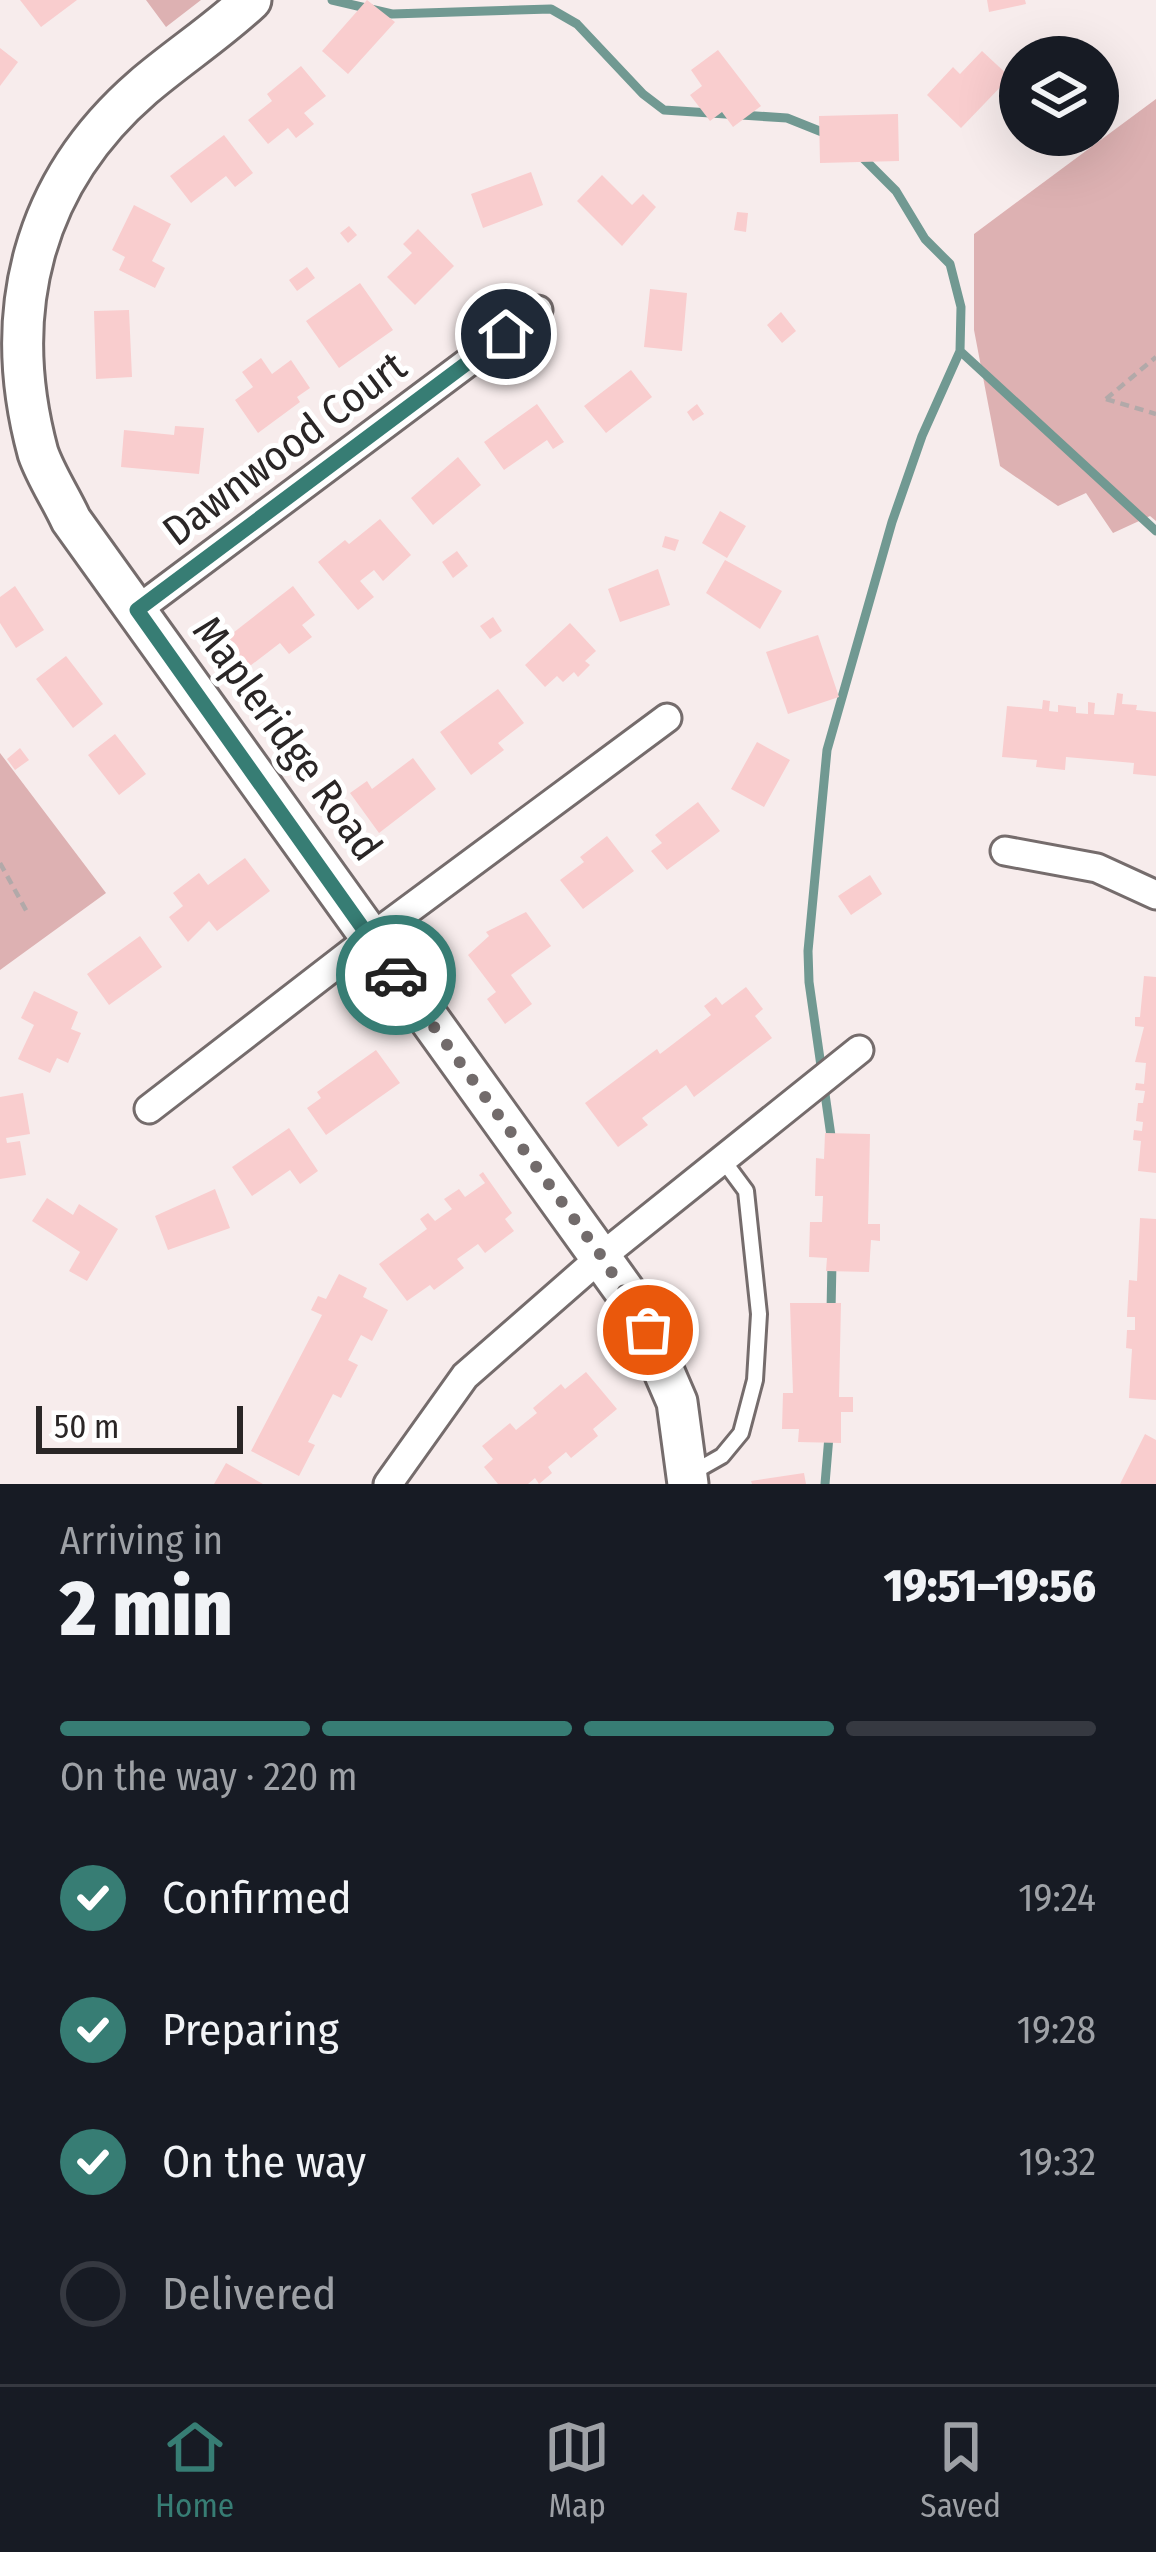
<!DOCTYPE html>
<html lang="en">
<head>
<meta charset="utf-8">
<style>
  :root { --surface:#171b24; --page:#20242c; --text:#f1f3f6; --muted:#9ea1a6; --line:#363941; --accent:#377d74 }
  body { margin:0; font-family:"Fira Sans Condensed",sans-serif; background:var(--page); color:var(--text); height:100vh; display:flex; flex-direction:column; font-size:45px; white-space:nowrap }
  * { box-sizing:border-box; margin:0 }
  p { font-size:39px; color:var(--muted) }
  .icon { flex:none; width:66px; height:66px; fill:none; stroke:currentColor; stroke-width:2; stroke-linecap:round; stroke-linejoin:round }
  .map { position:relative; height:1484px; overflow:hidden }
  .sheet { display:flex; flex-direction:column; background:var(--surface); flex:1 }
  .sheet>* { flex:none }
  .tools { position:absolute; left:999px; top:36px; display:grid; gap:24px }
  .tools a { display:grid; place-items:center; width:120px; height:120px; border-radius:50%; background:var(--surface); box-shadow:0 12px 48px #0002; font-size:60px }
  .scale { position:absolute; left:36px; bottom:30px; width:207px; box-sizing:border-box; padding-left:12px; border:6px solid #2a2626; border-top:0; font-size:33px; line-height:42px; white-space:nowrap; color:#2a2626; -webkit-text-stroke:9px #fff; paint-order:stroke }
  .pin { position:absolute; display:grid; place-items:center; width:102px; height:102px; color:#fff; margin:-51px; border:6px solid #fff; border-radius:50%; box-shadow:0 3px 12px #0007 }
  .courier { position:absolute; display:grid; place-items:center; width:120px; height:120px; margin:-60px; border:9px solid #377d74; border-radius:50%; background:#fff; color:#222; box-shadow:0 3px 15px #0007 }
  .head em { font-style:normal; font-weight:800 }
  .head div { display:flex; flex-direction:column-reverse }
  .head { display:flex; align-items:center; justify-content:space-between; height:204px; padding:0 60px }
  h1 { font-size:78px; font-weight:800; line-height:90px }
  .bar { display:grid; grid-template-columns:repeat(4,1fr); gap:18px 12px; align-content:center; height:144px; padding:0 60px }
  .bar i { height:15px; border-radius:9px; background:var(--line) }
  .bar .current { background:var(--accent) }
  .bar p { grid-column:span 4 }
  ol { padding:0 60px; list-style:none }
  li { display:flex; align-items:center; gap:36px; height:132px }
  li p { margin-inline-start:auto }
  li .icon { padding:12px; border-radius:50%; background:var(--accent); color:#fff; stroke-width:4 }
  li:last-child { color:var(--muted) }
  li i { width:66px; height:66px; border:6px solid var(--line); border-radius:50% }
  .tabs { display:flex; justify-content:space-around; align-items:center; height:168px; border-top:3px solid var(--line); background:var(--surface); font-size:33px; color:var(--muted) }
  .tabs a { display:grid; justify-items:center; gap:6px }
  .tabs .current { color:var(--accent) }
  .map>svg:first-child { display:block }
  .green { fill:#ddb1b2 }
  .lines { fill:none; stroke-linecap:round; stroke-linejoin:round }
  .stream { stroke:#719992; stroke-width:9 }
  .building { fill:#f9cdce }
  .lane-casing { stroke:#756c6c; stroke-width:20 }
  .street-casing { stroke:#756c6c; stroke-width:33 }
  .secondary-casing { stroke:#756c6c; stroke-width:45 }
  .path { stroke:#b2a9a9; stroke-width:4.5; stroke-dasharray:9 6; stroke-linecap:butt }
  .lane { stroke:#fff; stroke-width:14 }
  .street { stroke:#fff; stroke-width:27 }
  .secondary { stroke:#fff; stroke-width:39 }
  .done { stroke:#726b6b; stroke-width:12; stroke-dasharray:0 21.6 }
  .route { stroke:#377d74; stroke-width:15 }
  .labels { text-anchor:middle; stroke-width:10; stroke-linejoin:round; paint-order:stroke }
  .street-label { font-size:42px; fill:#2a2626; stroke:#fff }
</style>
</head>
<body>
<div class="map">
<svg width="1156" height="1484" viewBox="0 0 1156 1484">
  <rect width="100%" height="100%" fill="#f7ecec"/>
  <!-- green -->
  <path class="green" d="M 146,0 L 201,0 L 166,27 Z
    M 1156,99 L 1156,521 L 1150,516 L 1113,533 L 1086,493 L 1058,506 L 1000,466 L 974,330 L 974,234 Z
    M 0,753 L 106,893 L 0,970 Z"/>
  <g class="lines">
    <!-- stream -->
    <path class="stream" d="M 332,0 L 392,14 L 551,9 L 577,24 L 643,94 L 664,110 L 787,118 L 827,134
      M 861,156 L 896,191 L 925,239 L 950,264 L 961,307 L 960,351 L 1156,531
      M 832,1143 L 809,982 L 808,951 L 827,750 L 892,522 L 922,436 L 960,351
      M 831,1311 L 832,1262
      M 825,1484 L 829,1436"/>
  </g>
  <!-- building -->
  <path class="building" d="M 20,0 L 77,0 L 41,27 Z
    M 367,0 L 395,22 L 348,74 L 322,51 Z
    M 987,0 L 1025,0 L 1026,4 L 989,12 Z
    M 0,48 L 18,62 L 0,86 Z
    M 718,50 L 761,106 L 733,127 L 722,112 L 710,121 L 690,95 L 702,86 L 691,70 Z
    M 982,51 L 1010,77 L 961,128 L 927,95 L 953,67 L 960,74 Z
    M 301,66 L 326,96 L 304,113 L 314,124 L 296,138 L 288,128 L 268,144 L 248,120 L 272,101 L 267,94 Z
    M 898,114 L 899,161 L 820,163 L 819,116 Z
    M 224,135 L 253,173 L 235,187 L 226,176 L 191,203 L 170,176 Z
    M 531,172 L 543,205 L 483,228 L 471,194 Z
    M 602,175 L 632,205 L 643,194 L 656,207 L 622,246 L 577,201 Z
    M 134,205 L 171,224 L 152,261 L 165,268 L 155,288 L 119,270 L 125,257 L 112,250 Z
    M 737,212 L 748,213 L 746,232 L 734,230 Z
    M 349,226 L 357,235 L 348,243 L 340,233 Z
    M 418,229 L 454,266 L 415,305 L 387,277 L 412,253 L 403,244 Z
    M 307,267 L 315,278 L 297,291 L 289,280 Z
    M 360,283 L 393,330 L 339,368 L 306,321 Z
    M 650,289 L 687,293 L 682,351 L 644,347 Z
    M 129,310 L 132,377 L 96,379 L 94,311 Z
    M 781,312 L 796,331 L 782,343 L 767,325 Z
    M 261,358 L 272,374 L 291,360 L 310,388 L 297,397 L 300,402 L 258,433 L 235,400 L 253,387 L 242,372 Z
    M 631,370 L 652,397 L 606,433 L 584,406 Z
    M 537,404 L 564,442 L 553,449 L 547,440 L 504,470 L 484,442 Z
    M 697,404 L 704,414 L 693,421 L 687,412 Z
    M 175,426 L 204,428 L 199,474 L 121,467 L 124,430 L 174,435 Z
    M 458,457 L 481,485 L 433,525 L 411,498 Z
    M 720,511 L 746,526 L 727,558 L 702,543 Z
    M 380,519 L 411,555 L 383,581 L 374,570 L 360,581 L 374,597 L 358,610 L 318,562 L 345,540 L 349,544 Z
    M 665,536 L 679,540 L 675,551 L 662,547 Z
    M 457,551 L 468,566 L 453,578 L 442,562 Z
    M 725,560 L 782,591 L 760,629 L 706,593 Z
    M 658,569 L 670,605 L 620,622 L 608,589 Z
    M 15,586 L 44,630 L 16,648 L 0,623 L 0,597 Z
    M 293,586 L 315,615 L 302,625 L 312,637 L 289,654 L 280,643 L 246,669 L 224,640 Z
    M 493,617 L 502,631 L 490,639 L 480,626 Z
    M 570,623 L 596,651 L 585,661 L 590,665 L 578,677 L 574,672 L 563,682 L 557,676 L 545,687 L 525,665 Z
    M 818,635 L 839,697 L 788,714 L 766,652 Z
    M 66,656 L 103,704 L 73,728 L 36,679 Z
    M 498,689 L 524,723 L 498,743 L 504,750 L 471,775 L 440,732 Z
    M 1117,693 L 1123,694 L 1122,704 L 1137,705 L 1136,710 L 1156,712 L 1156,776 L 1133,774 L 1134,763 L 1066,757 L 1065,770 L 1036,767 L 1037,760 L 1002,757 L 1007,706 L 1042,709 L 1043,700 L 1050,701 L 1049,711 L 1058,712 L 1058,705 L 1076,707 L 1076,713 L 1088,714 L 1088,702 L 1095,703 L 1094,714 L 1114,715 Z
    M 115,734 L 146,774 L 119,795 L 88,755 Z
    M 757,742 L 790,760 L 764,807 L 731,789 Z
    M 20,748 L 29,760 L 15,770 L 7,759 Z
    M 413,758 L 436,789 L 379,833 L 350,793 L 367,781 L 372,789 Z
    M 698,802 L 720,831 L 667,870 L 651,851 L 662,843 L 655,835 Z
    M 607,836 L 634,871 L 583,909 L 560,880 L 584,862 L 580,857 Z
    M 245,858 L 270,891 L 217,931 L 209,921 L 188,942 L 169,917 L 183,906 L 173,893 L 199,873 L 208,885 Z
    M 870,875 L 882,894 L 851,915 L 838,896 Z
    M 526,912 L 551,946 L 511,975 L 532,1004 L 505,1024 L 487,999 L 496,992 L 468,955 L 489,936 L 486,932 Z
    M 140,936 L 162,967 L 109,1005 L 87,974 Z
    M 1144,976 L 1156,977 L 1156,1173 L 1138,1171 L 1141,1141 L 1133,1140 L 1134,1130 L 1142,1131 L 1143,1122 L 1136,1121 L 1138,1103 L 1143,1103 L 1145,1091 L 1135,1090 L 1136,1083 L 1144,1084 L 1146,1063 L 1135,1062 L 1144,1027 L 1135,1026 L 1135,1017 L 1140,1017 Z
    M 746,987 L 763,1009 L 755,1016 L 772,1038 L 694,1097 L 686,1085 L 642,1118 L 648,1125 L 618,1147 L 585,1103 L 657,1049 L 660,1054 L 711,1015 L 704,1006 L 716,997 L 722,1005 Z
    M 34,991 L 78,1012 L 71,1029 L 81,1033 L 68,1063 L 57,1058 L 50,1073 L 18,1059 L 34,1025 L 21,1018 Z
    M 376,1050 L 400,1083 L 326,1135 L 307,1108 L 321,1098 L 317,1092 Z
    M 23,1093 L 30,1134 L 6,1138 L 7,1143 L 20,1141 L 26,1175 L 0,1179 L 0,1097 Z
    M 289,1128 L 318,1171 L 300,1184 L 290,1170 L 252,1196 L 232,1167 Z
    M 825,1133 L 870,1134 L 868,1224 L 880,1224 L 880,1241 L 871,1240 L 869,1272 L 826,1271 L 827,1258 L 809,1257 L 810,1222 L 822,1222 L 823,1196 L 815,1196 L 816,1158 L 824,1159 Z
    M 483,1172 L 512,1213 L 505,1219 L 514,1231 L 485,1253 L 478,1244 L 457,1259 L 464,1268 L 434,1290 L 430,1285 L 407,1301 L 379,1264 L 427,1229 L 420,1219 L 428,1213 L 435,1221 L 452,1209 L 444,1199 L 459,1189 L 465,1197 L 485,1183 L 479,1175 Z
    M 215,1189 L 230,1228 L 168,1250 L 155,1216 Z
    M 47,1198 L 73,1215 L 79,1204 L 118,1229 L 87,1281 L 69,1271 L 80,1252 L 32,1221 Z
    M 1140,1218 L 1156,1219 L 1156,1400 L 1129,1398 L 1132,1349 L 1126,1348 L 1127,1330 L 1135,1330 L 1135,1317 L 1127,1317 L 1129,1280 L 1137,1281 Z
    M 339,1274 L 367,1288 L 363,1297 L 388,1310 L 372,1341 L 361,1335 L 348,1360 L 358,1365 L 341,1398 L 333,1394 L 308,1442 L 315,1445 L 299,1476 L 251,1451 L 322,1315 L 311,1310 L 318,1296 L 326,1299 Z
    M 790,1303 L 841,1303 L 839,1397 L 853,1397 L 853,1412 L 841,1412 L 841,1443 L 798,1442 L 799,1429 L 782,1429 L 783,1393 L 793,1393 Z
    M 586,1372 L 617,1409 L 593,1429 L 598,1436 L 571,1458 L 566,1452 L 548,1467 L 552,1473 L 539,1484 L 535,1478 L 528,1484 L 498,1484 L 484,1467 L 493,1459 L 482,1446 L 510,1423 L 516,1430 L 537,1413 L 533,1408 L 561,1384 L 565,1389 Z
    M 1145,1434 L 1156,1440 L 1156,1484 L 1120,1484 Z
    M 226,1463 L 263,1484 L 214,1484 Z
    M 804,1473 L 806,1484 L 752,1484 L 751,1481 Z"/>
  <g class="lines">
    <defs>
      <path id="lane" d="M 692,1473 L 722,1456 L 741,1433 L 755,1380 L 759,1314 L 746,1191 L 723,1160"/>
      <path id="street" d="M 137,610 L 538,310
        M 1005,851 L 1097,868 L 1156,895
        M 149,1109 L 369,939 L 667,718
        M 388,1484 L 465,1376 L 601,1257 L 859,1050"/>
      <path id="secondary" d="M 251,0 C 217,32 178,57 143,87 C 32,183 0,313 38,453 C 46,476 61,498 71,520 L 636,1307 L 677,1402 L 688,1484"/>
    </defs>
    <!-- lane casing -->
    <use href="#lane" class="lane-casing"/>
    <!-- street casing -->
    <use href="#street" class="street-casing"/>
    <!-- secondary casing -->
    <use href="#secondary" class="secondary-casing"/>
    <!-- path -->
    <path class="path" d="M 1106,399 L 1156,357
      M 1106,399 L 1156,414
      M 0,863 L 27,912"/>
    <!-- lane -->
    <use href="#lane" class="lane"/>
    <!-- street -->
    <use href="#street" class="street"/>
    <!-- secondary -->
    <use href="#secondary" class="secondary"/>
  </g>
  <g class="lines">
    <!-- done -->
    <path class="done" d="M 396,975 L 602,1257 L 648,1330"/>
    <!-- route -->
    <path class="route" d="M 396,975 L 137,610 L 506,334"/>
  </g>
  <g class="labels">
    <!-- street labels -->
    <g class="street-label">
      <text transform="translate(284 448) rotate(-37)" y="15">Dawnwood Court</text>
      <text transform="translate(288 738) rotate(54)" y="15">Mapleridge Road</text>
    </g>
  </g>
</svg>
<div class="tools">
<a><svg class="icon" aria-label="layers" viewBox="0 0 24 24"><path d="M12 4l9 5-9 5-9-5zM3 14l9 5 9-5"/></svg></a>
</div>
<div class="scale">50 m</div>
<div class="pin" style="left:648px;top:1330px;background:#ea580c"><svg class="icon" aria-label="bag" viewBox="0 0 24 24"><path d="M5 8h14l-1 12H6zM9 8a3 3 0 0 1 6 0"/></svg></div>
<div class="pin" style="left:506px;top:334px;background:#1f2937"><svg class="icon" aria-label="home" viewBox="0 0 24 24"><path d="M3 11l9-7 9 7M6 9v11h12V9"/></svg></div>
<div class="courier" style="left:396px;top:975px"><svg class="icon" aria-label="car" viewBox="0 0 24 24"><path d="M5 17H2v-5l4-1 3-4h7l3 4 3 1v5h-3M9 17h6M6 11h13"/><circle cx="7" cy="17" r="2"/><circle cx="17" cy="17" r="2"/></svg></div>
</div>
<section class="sheet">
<div class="head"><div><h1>2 min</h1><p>Arriving in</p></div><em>19:51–19:56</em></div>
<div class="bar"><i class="current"></i><i class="current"></i><i class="current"></i><i></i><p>On the way · 220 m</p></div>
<ol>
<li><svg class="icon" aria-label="check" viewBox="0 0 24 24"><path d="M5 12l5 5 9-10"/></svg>Confirmed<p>19:24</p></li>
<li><svg class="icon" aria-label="check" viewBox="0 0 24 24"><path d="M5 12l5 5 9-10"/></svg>Preparing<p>19:28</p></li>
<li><svg class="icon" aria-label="check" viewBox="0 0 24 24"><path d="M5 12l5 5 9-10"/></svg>On the way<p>19:32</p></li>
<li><i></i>Delivered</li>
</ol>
</section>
<nav class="tabs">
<a class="current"><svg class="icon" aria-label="home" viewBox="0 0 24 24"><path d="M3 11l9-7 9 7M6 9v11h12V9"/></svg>Home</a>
<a><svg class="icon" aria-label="map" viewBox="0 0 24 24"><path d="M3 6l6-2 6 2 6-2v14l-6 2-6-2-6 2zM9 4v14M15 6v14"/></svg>Map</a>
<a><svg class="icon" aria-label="saved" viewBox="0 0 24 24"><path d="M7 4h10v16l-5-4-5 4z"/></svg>Saved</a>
</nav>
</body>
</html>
